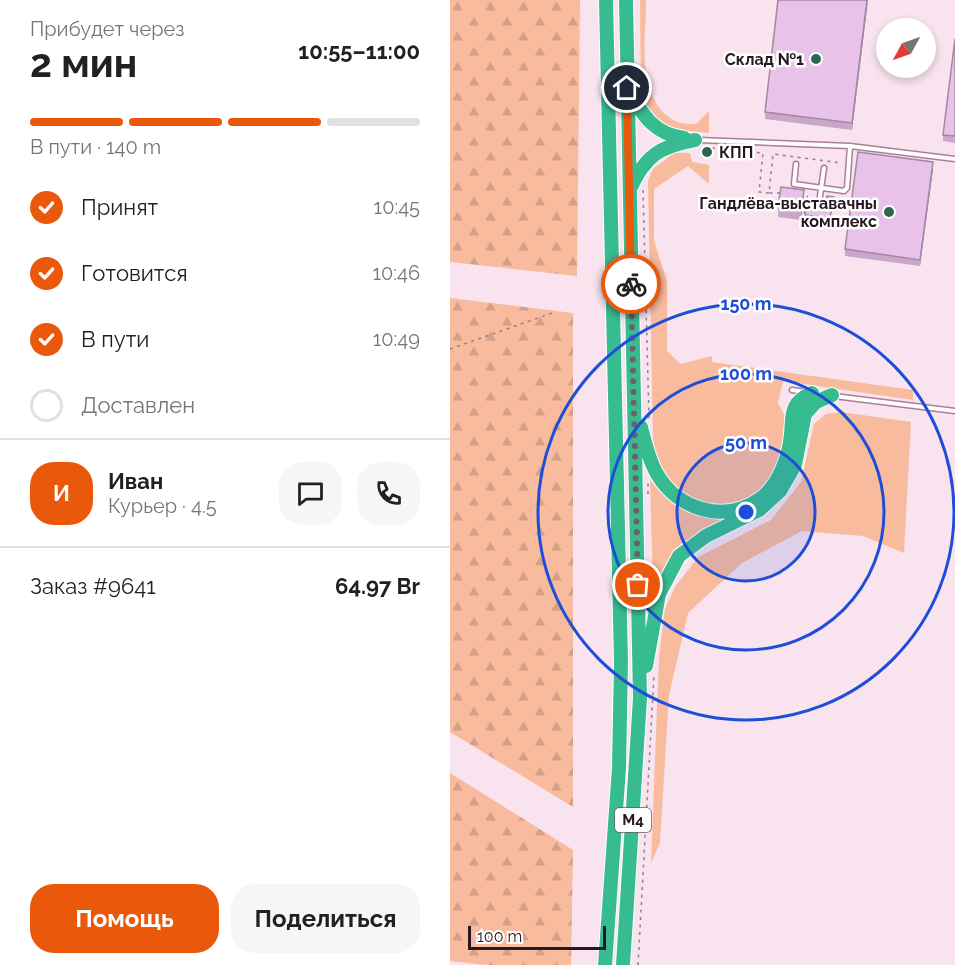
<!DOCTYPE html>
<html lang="ru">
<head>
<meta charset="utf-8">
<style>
  :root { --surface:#fff; --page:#f6f6f6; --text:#202124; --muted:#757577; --line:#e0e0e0; --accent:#ea580c }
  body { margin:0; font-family:Raleway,sans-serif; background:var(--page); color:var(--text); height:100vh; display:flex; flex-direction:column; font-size:22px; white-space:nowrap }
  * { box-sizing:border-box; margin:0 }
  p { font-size:20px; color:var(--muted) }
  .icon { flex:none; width:33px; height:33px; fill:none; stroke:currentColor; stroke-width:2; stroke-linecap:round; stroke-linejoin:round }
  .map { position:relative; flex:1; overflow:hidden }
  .sheet { display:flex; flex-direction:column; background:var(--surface); width:450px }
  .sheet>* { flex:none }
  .needle { width:39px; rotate:230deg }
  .fabs { position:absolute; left:426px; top:18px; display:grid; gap:12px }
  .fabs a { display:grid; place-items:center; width:60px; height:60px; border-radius:50%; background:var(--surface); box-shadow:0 3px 9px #0003; font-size:30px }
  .scale { position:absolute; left:18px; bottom:15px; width:138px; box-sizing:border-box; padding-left:6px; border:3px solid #281620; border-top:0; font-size:16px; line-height:21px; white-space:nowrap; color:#281620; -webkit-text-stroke:4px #fff; paint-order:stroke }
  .pin { position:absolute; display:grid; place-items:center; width:51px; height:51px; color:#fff; margin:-26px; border:3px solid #fff; border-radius:50%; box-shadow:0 2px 6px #0007 }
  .courier { position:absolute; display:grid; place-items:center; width:60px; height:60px; margin:-30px; border:4px solid #ea580c; border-radius:50%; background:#fff; color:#222; box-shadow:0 2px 8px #0007 }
  .head em { font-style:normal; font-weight:700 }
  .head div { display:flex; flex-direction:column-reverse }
  .head { display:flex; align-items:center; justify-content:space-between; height:102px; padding:0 30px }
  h1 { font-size:39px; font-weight:700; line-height:45px }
  .bar { display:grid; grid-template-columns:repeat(4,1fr); gap:9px 6px; align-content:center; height:72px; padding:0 30px }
  .bar i { height:8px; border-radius:4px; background:var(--line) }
  .bar .current { background:var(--accent) }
  .bar p { grid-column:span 4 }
  .line { display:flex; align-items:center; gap:15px; padding:0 30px; border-top:2px solid var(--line) }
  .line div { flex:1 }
  .round { display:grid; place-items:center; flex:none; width:63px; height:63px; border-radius:24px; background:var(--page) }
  ol { padding:0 30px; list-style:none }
  li { display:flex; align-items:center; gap:18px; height:66px }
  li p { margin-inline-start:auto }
  li .icon { padding:6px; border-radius:50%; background:var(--accent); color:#fff; stroke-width:4 }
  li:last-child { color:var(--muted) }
  li i { width:33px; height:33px; border:3px solid var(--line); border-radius:50% }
  .cta { display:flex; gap:12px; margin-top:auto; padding:12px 30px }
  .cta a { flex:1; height:69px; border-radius:24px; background:var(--accent); color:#fff; font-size:24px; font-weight:700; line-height:69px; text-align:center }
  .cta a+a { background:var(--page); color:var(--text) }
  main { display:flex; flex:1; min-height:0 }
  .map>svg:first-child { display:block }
  .green { fill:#f9bb9e }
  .forest { fill:url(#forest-firs) }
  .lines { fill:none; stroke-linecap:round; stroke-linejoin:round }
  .lane-casing { stroke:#ac7e96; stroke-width:7 }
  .highway-casing { stroke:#fff; stroke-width:16 }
  .path { stroke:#937f8a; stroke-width:1.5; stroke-dasharray:3 4.5; stroke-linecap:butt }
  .lane { stroke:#fff; stroke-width:4 }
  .highway { stroke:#37bc91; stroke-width:14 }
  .wall { fill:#c8a7c8 }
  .shaded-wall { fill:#a288a2 }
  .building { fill:#e8c2e8; stroke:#a288a2; stroke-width:1.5 }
  .done { stroke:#715e68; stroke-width:6; stroke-dasharray:0 10.8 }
  .route { stroke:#ea580c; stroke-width:8 }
  .ring { fill:none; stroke:#1d4ed8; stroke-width:3 }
  .poi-dot { fill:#2b6650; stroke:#fff; stroke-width:2 }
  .labels { text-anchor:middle; stroke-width:5; stroke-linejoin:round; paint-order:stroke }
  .shield { fill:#fff; stroke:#685c63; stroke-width:1.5 }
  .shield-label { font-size:15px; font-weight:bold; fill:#281620 }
  .poi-label { font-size:16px; font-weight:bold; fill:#281620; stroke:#fff; text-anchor:end }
  .centre { fill:#1d4ed8; stroke:#fff; stroke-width:3 }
  .ring-label { font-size:18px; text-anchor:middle; font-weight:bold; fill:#1d4ed8; stroke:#fff; stroke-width:5; stroke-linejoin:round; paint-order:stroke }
</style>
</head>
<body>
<main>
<section class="sheet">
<div class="head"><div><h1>2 мин</h1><p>Прибудет через</p></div><em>10:55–11:00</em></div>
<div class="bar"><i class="current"></i><i class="current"></i><i class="current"></i><i></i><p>В пути · 140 m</p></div>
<ol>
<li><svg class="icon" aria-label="check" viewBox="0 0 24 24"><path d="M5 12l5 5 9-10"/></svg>Принят<p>10:45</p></li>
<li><svg class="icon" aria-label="check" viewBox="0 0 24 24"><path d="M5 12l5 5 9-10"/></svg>Готовится<p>10:46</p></li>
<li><svg class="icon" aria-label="check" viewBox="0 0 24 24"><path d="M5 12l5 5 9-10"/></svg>В пути<p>10:49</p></li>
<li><i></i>Доставлен</li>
</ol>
<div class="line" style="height:108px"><b class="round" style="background:var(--accent);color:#fff">И</b><div><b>Иван</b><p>Курьер · 4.5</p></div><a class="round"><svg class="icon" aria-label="chat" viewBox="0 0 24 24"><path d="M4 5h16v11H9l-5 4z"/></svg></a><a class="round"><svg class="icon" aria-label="phone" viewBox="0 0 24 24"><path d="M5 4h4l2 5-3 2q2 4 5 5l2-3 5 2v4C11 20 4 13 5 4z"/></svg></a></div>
<div class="line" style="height:78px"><div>Заказ #9641</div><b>64.97 Br</b></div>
<div class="cta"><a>Помощь</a><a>Поделиться</a></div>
</section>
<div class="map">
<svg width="505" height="965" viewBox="0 0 505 965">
  <defs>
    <pattern id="forest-firs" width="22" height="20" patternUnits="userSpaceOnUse" patternTransform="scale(1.5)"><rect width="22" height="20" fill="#f9bb9e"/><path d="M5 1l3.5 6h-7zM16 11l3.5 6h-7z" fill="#d5a088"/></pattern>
  </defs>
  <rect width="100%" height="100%" fill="#f8e3ee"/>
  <!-- green -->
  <path class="green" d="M 190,0 L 196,0 C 196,39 185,96 223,120 C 229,124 239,124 246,124 L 259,111 L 259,133 L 219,129 L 204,116 L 191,96 Z
    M 224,153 L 240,153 L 242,162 L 259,165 L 259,184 L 238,166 L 204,189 L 204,241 L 217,281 L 217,351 L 231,364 L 262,356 L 262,362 L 463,390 L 463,400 L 333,381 L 328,403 L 335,416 L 335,444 L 325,472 L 310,492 L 296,503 L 279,507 L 238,500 L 219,482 L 208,464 L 203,439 L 198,181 L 203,169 Z
    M 391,412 L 461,422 L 454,553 L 413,536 L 352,531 L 292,563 L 238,613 L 219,695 L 210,843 L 201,863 L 209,657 L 215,609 L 225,587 L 248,557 L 321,520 L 351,482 L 364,424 L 376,414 Z
    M 200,480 C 230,516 245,516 289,513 C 244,536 227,541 203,587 Z"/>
  <!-- forest -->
  <path class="forest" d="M 0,0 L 130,0 L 127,276 L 0,262 Z
    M 0,298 L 123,313 L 123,807 L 0,732 Z
    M 0,773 L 123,850 L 121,965 L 35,965 L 0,961 Z"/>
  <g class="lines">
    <defs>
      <path id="lane" d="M 248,140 L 400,146 L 505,159
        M 346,164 L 344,184 L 394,191 L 397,188 L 400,146
        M 368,210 L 374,168
        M 342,390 L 355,392
        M 384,396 L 505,411"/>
      <path id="highway" d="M 177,88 C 192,113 202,134 234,138
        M 180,189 C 195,156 210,146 245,140
        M 191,427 C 195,443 199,460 207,474 C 228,510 275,524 310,499 C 329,485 339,457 341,434 C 342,426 341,414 345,407 C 348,400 355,396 362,393
        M 196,666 L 209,594 L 229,556 L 256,536 L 309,510 L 330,491 L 345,465 L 355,414 L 366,402 L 382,395
        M 155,965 L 169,768 L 171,662 L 156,0
        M 173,965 L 190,698 L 176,0"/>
    </defs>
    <!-- lane casing -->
    <use href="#lane" class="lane-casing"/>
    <!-- highway casing -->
    <use href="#highway" class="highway-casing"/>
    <!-- path -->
    <path class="path" d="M 254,148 L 262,148
      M 262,148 L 313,153 L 309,192 L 319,193
      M 193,190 L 199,419
      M 330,193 L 319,193 L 323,154 L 391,163
      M 353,221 L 358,193
      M 0,349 L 105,312
      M 198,494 L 198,481
      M 188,965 L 204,675"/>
    <!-- lane -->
    <use href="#lane" class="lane"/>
    <!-- highway -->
    <use href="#highway" class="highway"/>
  </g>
  <!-- wall -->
  <path class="wall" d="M 328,0 L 418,0 L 402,130 L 315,119 L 315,112 Z
    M 505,39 L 505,143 L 493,141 L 493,135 Z
    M 483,169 L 470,266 L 395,256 L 395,249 Z
    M 384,197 L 380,225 L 355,222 L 355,215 L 375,209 Z
    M 354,200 L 351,220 L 328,217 L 328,207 Z"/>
  <!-- shaded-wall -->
  <path class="shaded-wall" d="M 417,0 L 418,0 L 402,130 L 402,123 Z
    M 483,162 L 483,169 L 470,266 L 470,260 Z
    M 354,190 L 354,200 L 351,220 L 351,210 Z"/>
  <!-- building -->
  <path class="building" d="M 328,0 L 417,0 L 402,123 L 315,112 Z
    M 505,39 L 505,136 L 493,135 Z
    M 408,152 L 483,162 L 470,260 L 395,249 Z
    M 331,187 L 354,190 L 351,210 L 328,207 Z
    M 377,196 L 384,197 L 383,202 L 383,199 L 377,198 Z
    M 377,198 L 383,199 L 380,218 L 355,215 L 357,206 L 375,209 Z"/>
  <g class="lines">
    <!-- done -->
    <path class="done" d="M 181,284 L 188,585"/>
    <!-- route -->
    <path class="route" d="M 177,88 L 181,284"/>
  </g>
  <!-- distance rings -->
  <circle cx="296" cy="512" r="69" fill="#1d4ed8" fill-opacity=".12"/>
  <g class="ring">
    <circle cx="296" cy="512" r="69"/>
    <circle cx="296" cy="512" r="138"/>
    <circle cx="296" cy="512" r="208"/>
  </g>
  <!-- markers -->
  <g class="poi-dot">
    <circle cx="366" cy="59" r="6"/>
    <circle cx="257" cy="152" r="6"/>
    <circle cx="439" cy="212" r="6"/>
  </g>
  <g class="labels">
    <!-- shield labels -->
    <rect class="shield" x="165" y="808" width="36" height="24" rx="4.5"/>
    <g class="shield-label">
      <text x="183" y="825">М4</text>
    </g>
    <!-- poi labels -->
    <g class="poi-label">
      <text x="354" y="65">Склад №1</text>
      <text x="269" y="158" text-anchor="start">КПП</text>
      <text x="427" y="209">Гандлёва-выставачны<tspan x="427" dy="18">комплекс</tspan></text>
    </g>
  </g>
  <circle cx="296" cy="512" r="9" class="centre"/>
  <g class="ring-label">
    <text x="296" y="310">150 m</text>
    <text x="296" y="380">100 m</text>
    <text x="296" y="449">50 m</text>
  </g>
</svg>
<div class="fabs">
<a><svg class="needle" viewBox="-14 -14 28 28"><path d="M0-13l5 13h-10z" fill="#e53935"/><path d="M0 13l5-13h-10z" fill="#757577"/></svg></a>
</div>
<div class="scale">100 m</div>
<div class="pin" style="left:188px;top:585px;background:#ea580c"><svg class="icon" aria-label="bag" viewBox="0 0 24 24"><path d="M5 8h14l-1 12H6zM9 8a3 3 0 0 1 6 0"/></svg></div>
<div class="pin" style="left:177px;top:88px;background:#1f2937"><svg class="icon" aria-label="home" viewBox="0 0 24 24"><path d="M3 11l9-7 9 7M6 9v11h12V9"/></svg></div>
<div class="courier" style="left:181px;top:284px"><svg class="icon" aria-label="bike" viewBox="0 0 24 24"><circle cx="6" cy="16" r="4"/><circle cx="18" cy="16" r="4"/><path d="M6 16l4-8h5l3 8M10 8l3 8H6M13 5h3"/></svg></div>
</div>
</main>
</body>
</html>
